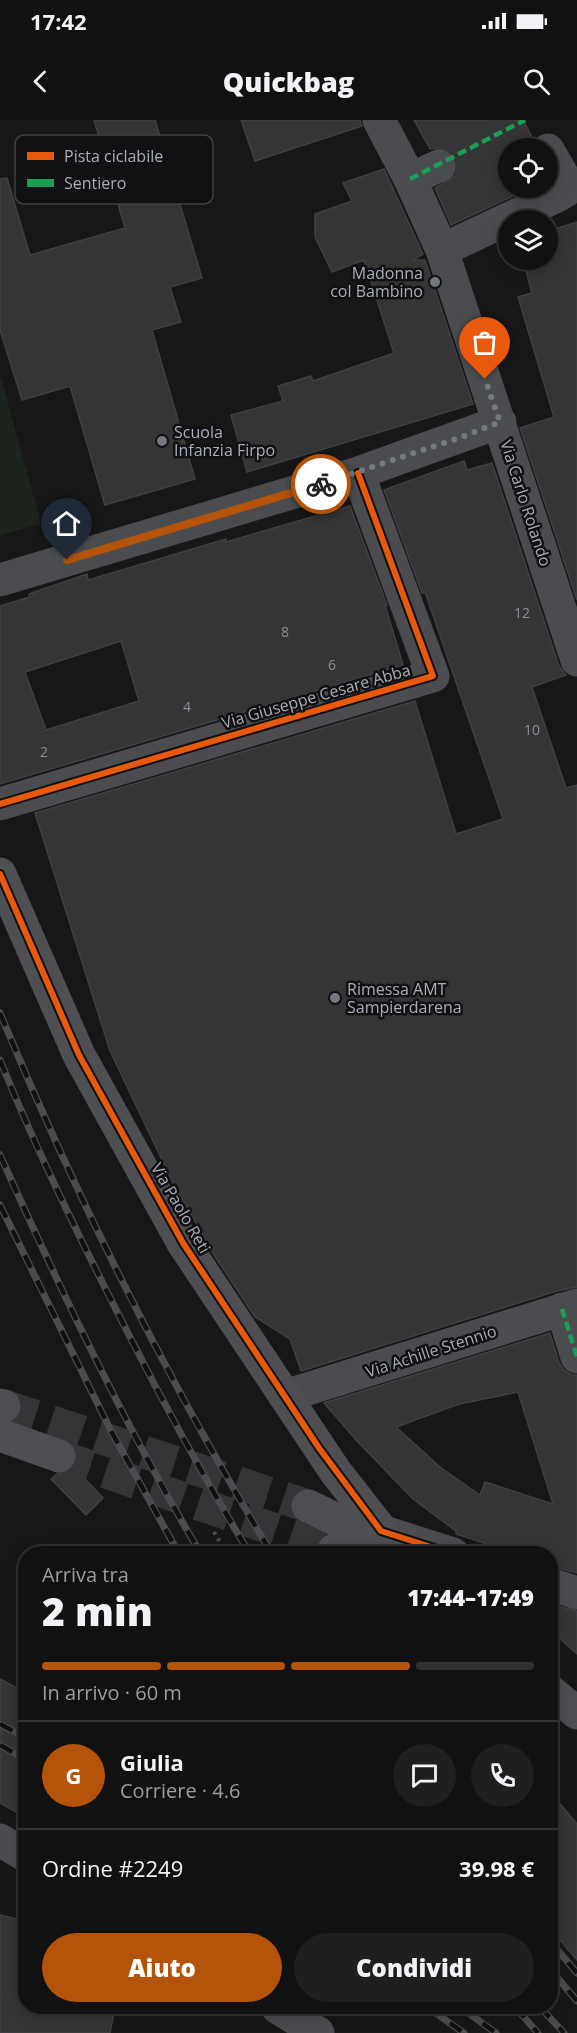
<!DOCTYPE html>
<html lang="it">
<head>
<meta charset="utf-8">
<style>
  :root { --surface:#111; --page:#1e1f1f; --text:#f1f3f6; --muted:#9c9d9f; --line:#303131; --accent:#b45309 }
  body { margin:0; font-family:"Open Sans",sans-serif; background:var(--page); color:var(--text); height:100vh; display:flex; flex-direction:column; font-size:22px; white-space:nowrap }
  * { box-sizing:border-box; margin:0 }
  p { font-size:20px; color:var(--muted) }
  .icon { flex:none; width:33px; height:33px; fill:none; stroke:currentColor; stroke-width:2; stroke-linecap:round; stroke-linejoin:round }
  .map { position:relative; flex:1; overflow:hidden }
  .panel { position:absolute; left:18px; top:1426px; width:540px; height:468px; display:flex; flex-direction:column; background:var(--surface); border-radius:24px; box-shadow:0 3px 15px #0003,0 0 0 2px var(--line) }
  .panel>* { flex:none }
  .controls { position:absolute; left:498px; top:18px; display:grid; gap:12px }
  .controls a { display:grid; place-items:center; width:60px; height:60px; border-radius:50%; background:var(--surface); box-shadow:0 3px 15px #0003,0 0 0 2px var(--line); font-size:30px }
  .pin { position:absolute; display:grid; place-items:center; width:51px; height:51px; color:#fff; margin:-62px -26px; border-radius:50% 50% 50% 0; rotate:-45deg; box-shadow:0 0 6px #0007 }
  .pin .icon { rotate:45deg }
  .courier { position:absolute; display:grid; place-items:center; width:60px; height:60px; margin:-30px; border:4px solid #b45309; border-radius:50%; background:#fff; color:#222; box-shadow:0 2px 8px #0007 }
  .headline em { font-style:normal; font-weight:800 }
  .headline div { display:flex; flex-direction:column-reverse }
  .headline { display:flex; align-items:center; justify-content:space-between; height:102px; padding:0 24px }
  h1 { font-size:39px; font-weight:800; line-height:45px }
  .bar { display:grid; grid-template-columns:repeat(4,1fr); gap:9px 6px; align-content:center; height:72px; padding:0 24px }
  .bar i { height:8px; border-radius:4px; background:var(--line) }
  .bar .active { background:var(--accent) }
  .bar p { grid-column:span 4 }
  .line { display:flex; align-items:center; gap:15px; padding:0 24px; border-top:2px solid var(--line) }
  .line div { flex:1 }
  .round { display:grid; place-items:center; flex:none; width:63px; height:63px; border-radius:32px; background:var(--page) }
  .primary-button { display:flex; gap:12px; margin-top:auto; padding:12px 24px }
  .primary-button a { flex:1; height:69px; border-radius:36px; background:var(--accent); color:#fff; font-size:24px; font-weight:800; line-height:69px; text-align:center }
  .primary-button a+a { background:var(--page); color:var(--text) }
  .status { display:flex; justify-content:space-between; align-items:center; height:42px; padding:0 30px; background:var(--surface); direction:ltr }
  .status svg { height:16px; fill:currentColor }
  header { display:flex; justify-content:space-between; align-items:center; height:78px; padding:0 24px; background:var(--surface); font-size:27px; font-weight:800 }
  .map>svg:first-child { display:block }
  .green { fill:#1d241e }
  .building { fill:#353536; stroke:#3f4043; stroke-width:1.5; fill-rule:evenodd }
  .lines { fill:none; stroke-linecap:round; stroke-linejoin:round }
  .minor-tunnel { stroke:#343537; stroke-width:33; stroke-dasharray:33 16; stroke-linecap:butt }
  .major-tunnel { stroke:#343537; stroke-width:33; stroke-dasharray:33 16; stroke-linecap:butt }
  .path { stroke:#4d4e52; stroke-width:4; stroke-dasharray:3 4.5; stroke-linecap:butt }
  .minor { stroke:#4b4c50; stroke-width:33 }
  .major { stroke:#4d4f52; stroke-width:33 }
  .rail-casing { stroke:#4b4c4f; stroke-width:7 }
  .rail { stroke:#111113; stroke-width:4.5; stroke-dasharray:14; stroke-linecap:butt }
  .quiet { stroke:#1a9f57; stroke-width:4.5; stroke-dasharray:9 4.5; stroke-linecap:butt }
  .cycleway-casing { stroke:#111113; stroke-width:10 }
  .cycleway { stroke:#e8590c; stroke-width:6 }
  .done { stroke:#757880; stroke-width:6; stroke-dasharray:0 10.8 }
  .route { stroke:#b45309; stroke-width:8 }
  .poi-dot { fill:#757880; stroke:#111113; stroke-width:2 }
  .labels { text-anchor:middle; stroke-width:5; stroke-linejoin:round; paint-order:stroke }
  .number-label { font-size:14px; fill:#8b8f98 }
  .poi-label { font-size:16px; fill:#a8adb8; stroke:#111113; text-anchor:start }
  .street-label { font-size:16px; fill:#a8adb8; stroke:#111113 }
  .key { fill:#111113; stroke:#3e4045; stroke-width:1.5 }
  .key-label { font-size:16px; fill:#a8adb8 }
</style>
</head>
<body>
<div class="status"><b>17:42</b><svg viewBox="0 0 49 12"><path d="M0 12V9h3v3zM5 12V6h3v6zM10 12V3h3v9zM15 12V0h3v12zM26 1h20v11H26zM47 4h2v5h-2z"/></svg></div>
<header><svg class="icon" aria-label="back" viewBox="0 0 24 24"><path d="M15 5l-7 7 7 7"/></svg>Quickbag<svg class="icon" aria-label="search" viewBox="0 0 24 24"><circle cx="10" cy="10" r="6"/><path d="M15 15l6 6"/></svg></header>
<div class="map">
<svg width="577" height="1913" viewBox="0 0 577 1913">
  <rect width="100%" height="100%" fill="#171717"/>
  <!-- green -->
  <path class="green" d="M 0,254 L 41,404 L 0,415 Z"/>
  <!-- building -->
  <path class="building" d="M 94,0 L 155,0 L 202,158 L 170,167 L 181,202 L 152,210 L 195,359 L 105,385 L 70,266 L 22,280 L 0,210 L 0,59 L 7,58 L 30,135 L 125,108 Z
    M 241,0 L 360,0 L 362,6 L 255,41 Z
    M 414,0 L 523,0 L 533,19 L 530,28 L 508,28 L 508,68 L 530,68 L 451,105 L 435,68 L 454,57 L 458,48 L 456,39 L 450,31 L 441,27 L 430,29 Z
    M 384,49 L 423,134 L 413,140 L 425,140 L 473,284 L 247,352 L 231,295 L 283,281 L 278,266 L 311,256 L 313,261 L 394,233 L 364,140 L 332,152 L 315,117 L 315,94 L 352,81 L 343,63 Z
    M 577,102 L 577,480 L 520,308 L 554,297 L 518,177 L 532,173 L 523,140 L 548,140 L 548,111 Z
    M 464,341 L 467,350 L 492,343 L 559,546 L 566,555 L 532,567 L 566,668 L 577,665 L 577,1167 L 557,1171 L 301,1251 L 290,1219 L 255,1197 L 216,1138 L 173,1063 L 110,931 L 35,693 L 415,581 L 456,714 L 503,699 L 425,472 L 422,473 L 384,370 Z
    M 350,386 L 387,485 L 385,485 L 403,545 L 0,664 L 0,486 L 30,477 L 29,474 L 87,454 L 88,460 L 226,419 L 226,422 ZM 121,521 L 139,581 L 46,610 L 25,552 Z
    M 550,1213 L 559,1243 L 564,1250 L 572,1255 L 577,1255 L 577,1453 L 550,1446 L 550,1434 L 518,1434 L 456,1414 L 456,1411 L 413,1379 L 357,1321 L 324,1283 ZM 518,1272 L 553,1384 L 485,1362 L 480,1375 L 440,1347 L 396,1307 L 459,1284 Z
    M 74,1347 L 103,1378 L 86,1395 L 51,1359 L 57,1354 L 63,1354 L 71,1351 Z
    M 550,1484 L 577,1491 L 577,1534 L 550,1510 Z
    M 0,1559 L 26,1573 L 26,1698 L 0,1683 Z
    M 550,1672 L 577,1704 L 577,1840 L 550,1808 Z
    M 0,1795 L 26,1801 L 26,1887 L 115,1887 L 110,1913 L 0,1913 Z"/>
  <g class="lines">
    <!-- minor-tunnel -->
    <path class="minor-tunnel" d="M 439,46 L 525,0"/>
    <!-- major-tunnel -->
    <path class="major-tunnel" d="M 4,1286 L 308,1386
      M 59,1336 L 334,1430"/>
    <!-- path -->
    <path class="path" d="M 214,1412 L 227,1434"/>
    <!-- minor -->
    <path class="minor" d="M 379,0 L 410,59 L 442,130 L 577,540
      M 548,30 L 570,68
      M 410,59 L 439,46
      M 442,130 L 559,75 L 577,64
      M 0,460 L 358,353 L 500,302
      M 0,684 L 433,556 L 358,353
      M 562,1189 L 577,1237
      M 285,1276 L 577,1185
      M 381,1411 L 453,1434
      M 550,1464 L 577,1473
      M 0,1720 L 26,1736
      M 277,1887 L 318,1913"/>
    <!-- major -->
    <path class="major" d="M 0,754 L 79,935 L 183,1123 L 335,1351 L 400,1434
      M 0,1285 L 4,1286
      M 0,1315 L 59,1336
      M 308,1386 L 331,1397 L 385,1434
      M 334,1430 L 346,1434
      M 550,1571 L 577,1593"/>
    <defs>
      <path id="rail" d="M 0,893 C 77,1079 168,1261 272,1434
        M 0,940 C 38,1034 83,1125 129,1215 C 167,1290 207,1363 250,1434
        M 0,1035 C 61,1171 125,1306 201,1434
        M 0,1085 L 111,1311 L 179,1434
        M 0,1604 L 26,1618
        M 0,1625 L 26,1640
        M 550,1821 L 577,1853
        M 550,1849 L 577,1881
        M 427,1887 L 464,1913
        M 460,1887 L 496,1913
        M 515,1887 L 538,1913
        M 540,1887 L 564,1913"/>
    </defs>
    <!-- rail casing -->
    <use href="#rail" class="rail-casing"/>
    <!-- rail -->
    <use href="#rail" class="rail"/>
    <!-- quiet -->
    <path class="quiet" d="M 410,59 L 525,0
      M 562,1189 L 577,1237"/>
    <defs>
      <path id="cycleway" d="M 0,684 L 433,556 L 358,353
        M 0,754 L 79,935 L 183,1123 L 319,1328 L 381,1411 L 453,1434"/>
    </defs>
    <!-- cycleway casing -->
    <use href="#cycleway" class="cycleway-casing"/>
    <!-- cycleway -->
    <use href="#cycleway" class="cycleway"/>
  </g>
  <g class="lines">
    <!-- done -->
    <path class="done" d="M 321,364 L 459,318 L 500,302 L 485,259"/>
    <!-- route -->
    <path class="route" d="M 67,440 L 321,364"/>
  </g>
  <!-- markers -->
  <g class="poi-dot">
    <circle cx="435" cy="162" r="6"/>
    <circle cx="162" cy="321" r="6"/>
    <circle cx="335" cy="878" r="6"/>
  </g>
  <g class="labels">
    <!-- number labels -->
    <g class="number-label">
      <text x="522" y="498">12</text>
      <text x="285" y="517">8</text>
      <text x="332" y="550">6</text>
      <text x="187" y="592">4</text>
      <text x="532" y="615">10</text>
      <text x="44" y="637">2</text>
    </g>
    <!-- poi labels -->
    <g class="poi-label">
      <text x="423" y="159" text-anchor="end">Madonna<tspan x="423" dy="18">col Bambino</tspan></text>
      <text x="174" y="318">Scuola<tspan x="174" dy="18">Infanzia Firpo</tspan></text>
      <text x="347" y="875">Rimessa AMT<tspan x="347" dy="18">Sampierdarena</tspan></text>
    </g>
    <!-- street labels -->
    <g class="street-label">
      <text transform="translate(526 383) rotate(72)" y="6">Via Carlo Rolando</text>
      <text transform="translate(316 576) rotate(-16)" y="6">Via Giuseppe Cesare Abba</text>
      <text transform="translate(181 1088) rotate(60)" y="6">Via Paolo Reti</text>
      <text transform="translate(431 1231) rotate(-18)" y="6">Via Achille Stennio</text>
    </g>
  </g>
  <!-- legend -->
  <rect x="15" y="15" width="198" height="69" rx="9" class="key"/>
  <rect x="27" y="32" width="27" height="8" fill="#e8590c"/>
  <rect x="27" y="59" width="27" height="8" fill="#1a9f57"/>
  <g class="key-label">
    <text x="64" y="42">Pista ciclabile</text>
    <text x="64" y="69">Sentiero</text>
  </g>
</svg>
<div class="controls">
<a><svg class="icon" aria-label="locate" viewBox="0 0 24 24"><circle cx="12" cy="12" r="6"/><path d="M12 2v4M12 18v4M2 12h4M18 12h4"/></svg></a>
<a><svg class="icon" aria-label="layers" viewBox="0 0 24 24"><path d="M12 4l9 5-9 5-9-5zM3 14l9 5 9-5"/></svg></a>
</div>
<div class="pin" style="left:485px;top:259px;background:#ea580c"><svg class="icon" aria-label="bag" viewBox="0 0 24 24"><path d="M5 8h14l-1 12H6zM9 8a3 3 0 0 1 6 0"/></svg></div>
<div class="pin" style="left:67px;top:440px;background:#1f2937"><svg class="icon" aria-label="home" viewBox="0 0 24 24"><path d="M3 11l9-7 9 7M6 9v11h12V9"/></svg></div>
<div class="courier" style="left:321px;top:364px"><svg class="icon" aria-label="bike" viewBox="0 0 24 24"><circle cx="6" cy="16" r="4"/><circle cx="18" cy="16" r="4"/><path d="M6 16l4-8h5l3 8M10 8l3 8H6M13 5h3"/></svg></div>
<section class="panel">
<div class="headline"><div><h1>2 min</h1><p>Arriva tra</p></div><em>17:44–17:49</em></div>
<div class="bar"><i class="active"></i><i class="active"></i><i class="active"></i><i></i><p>In arrivo · 60 m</p></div>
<div class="line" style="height:108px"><b class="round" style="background:var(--accent);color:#fff">G</b><div><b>Giulia</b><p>Corriere · 4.6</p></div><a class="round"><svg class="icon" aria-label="chat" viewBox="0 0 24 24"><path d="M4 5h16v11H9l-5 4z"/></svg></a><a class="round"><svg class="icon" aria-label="phone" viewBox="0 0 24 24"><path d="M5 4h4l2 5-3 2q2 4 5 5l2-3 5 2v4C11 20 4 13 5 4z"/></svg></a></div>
<div class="line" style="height:78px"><div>Ordine #2249</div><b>39.98 €</b></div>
<div class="primary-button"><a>Aiuto</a><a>Condividi</a></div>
</section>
</div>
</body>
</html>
